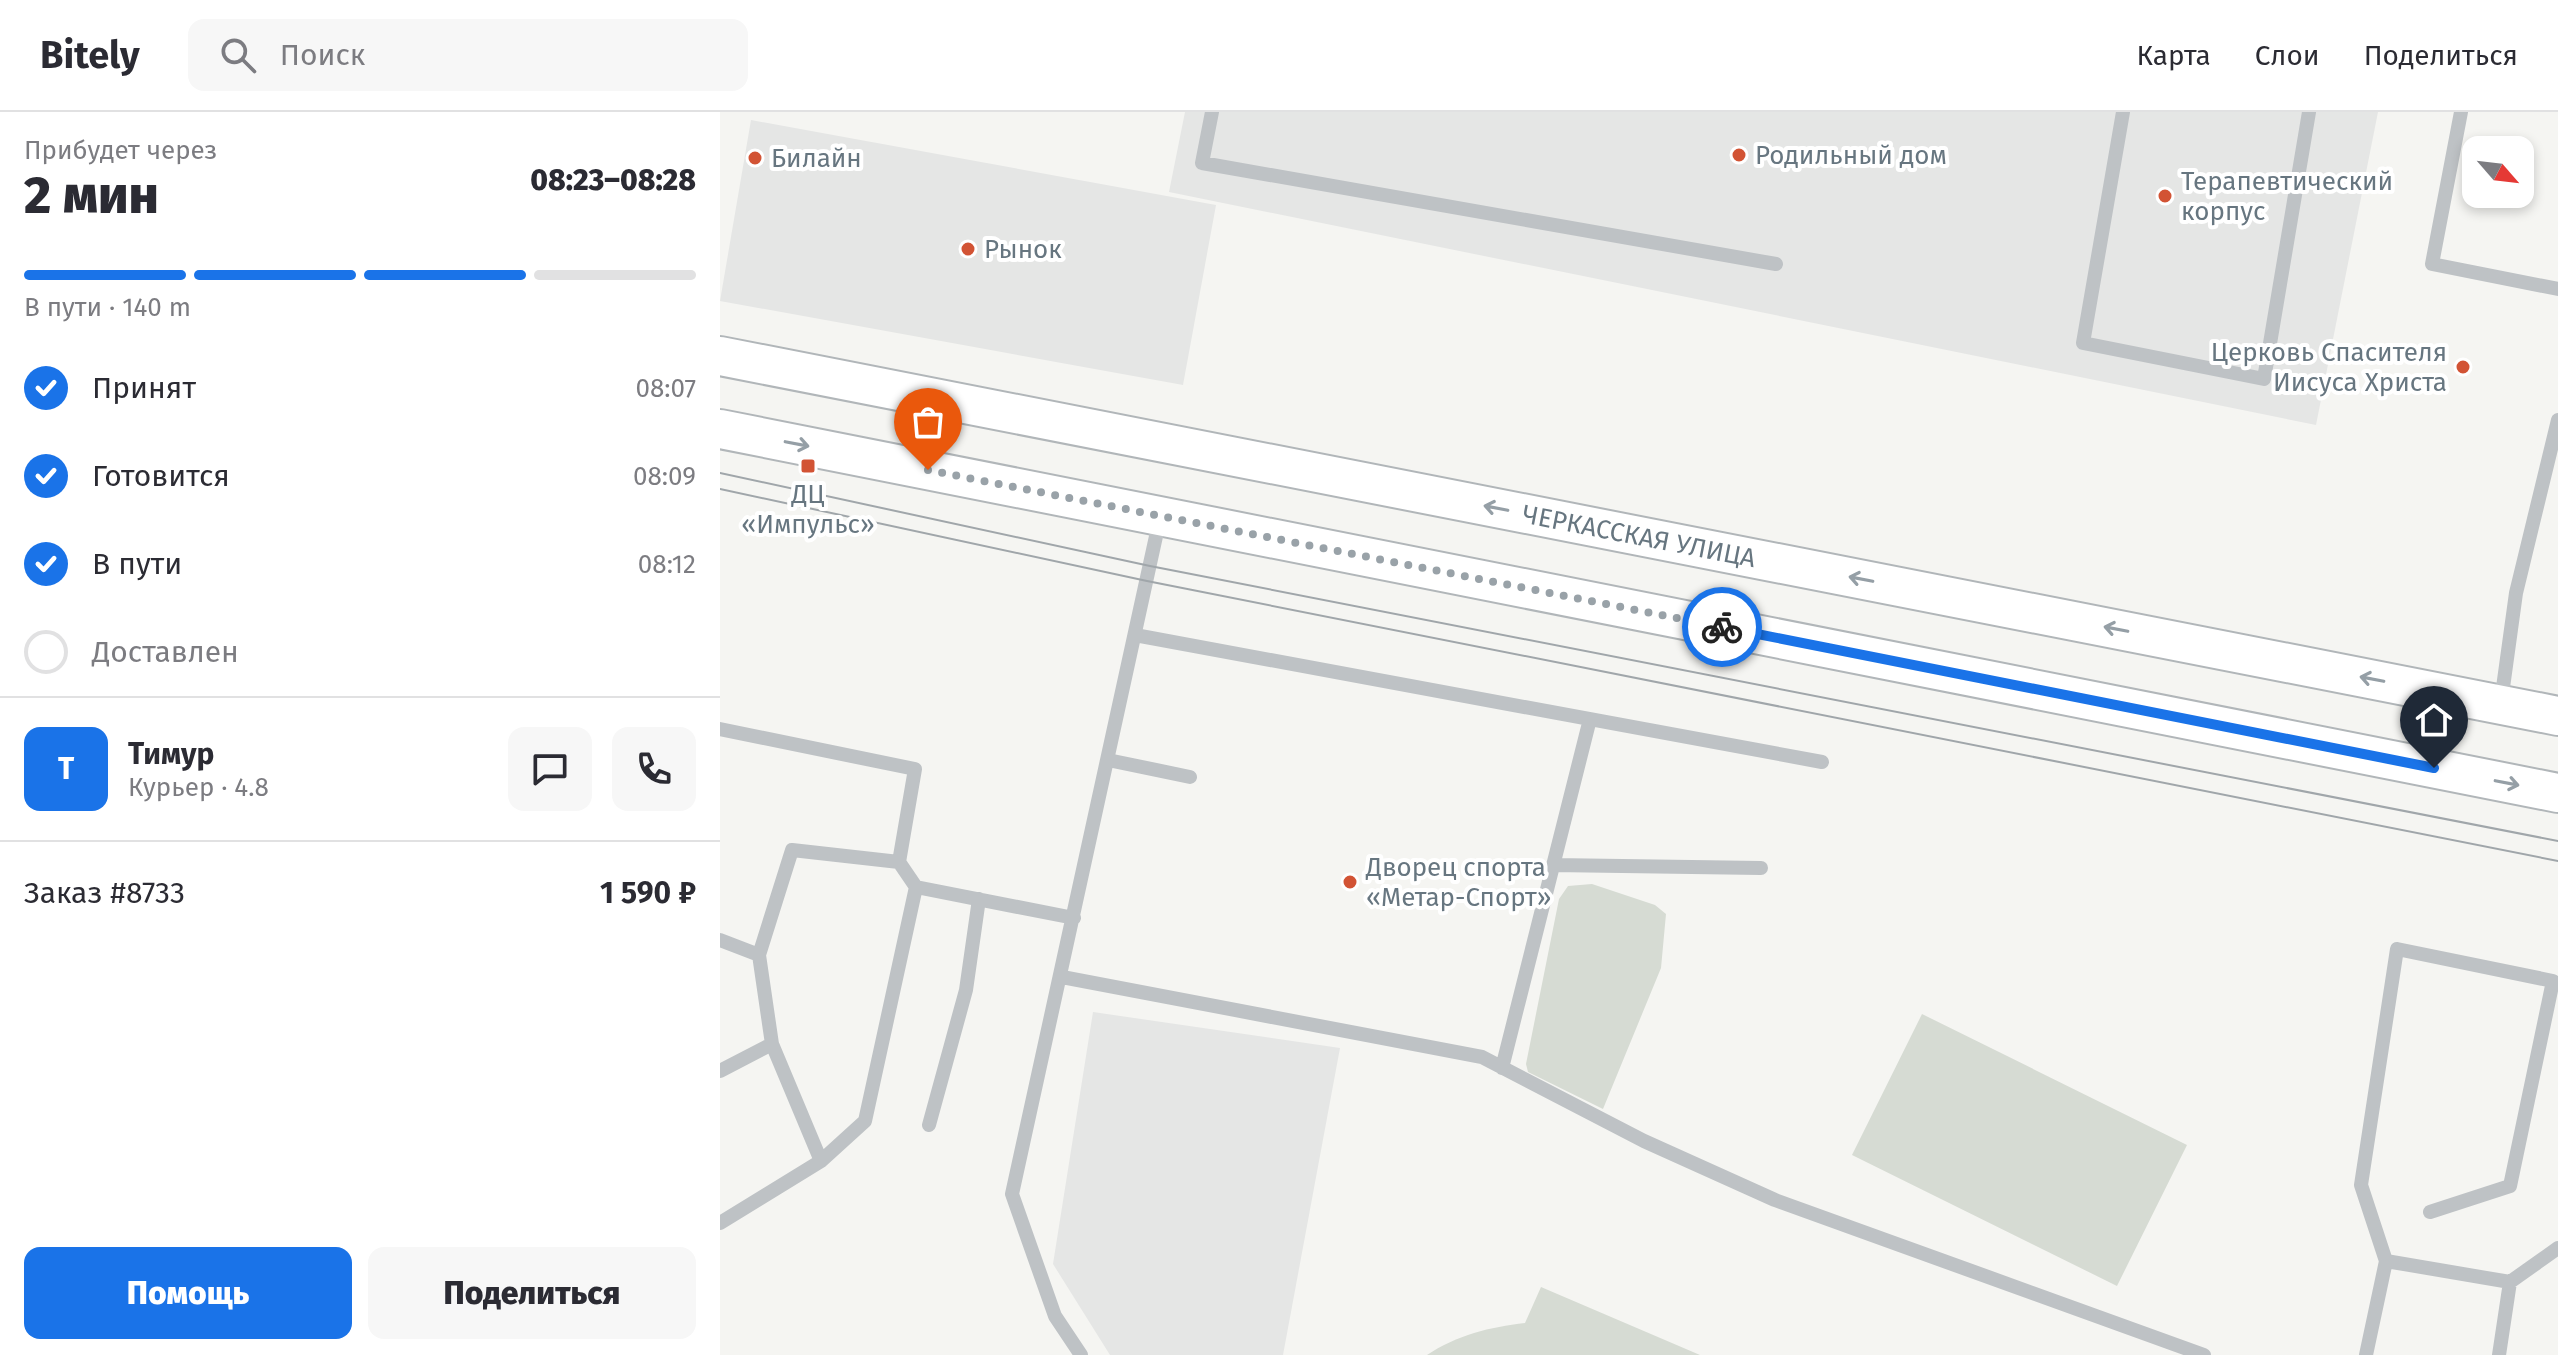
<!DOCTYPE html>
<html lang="ru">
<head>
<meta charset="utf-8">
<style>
  :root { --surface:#fff; --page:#f7f7f7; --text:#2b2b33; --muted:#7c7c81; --line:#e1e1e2; --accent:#1a73e8 }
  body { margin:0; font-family:"Fira Sans",sans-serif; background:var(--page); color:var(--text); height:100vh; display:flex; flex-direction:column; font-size:30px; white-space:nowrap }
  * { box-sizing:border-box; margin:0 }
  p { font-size:26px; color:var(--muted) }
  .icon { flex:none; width:44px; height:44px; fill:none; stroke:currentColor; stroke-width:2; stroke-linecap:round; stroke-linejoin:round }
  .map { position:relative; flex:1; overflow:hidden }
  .side { display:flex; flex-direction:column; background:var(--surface); width:720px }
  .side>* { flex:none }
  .needle { width:52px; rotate:118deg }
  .buttons { position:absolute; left:1742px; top:24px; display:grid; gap:16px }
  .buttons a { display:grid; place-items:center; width:72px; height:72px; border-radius:16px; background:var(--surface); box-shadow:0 4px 12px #0003; font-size:40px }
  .pin { position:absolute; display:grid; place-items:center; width:68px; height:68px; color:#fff; margin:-82px -34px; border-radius:50% 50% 50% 0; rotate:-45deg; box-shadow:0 0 8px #0007 }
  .pin .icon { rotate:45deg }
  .courier { position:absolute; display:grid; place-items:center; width:80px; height:80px; margin:-40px; border:6px solid #1a73e8; border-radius:50%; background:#fff; color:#222; box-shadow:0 2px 10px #0007 }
  .head em { font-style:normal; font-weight:800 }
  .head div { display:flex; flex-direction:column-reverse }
  .head { display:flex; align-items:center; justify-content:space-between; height:136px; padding:0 24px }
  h1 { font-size:52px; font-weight:800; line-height:60px }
  .bar { display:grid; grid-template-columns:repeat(4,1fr); gap:12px 8px; align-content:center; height:96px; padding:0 24px }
  .bar i { height:10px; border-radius:6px; background:var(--line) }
  .bar .current { background:var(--accent) }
  .bar p { grid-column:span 4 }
  .line { display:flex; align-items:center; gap:20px; padding:0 24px; border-top:2px solid var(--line) }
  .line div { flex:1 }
  .round { display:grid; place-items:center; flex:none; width:84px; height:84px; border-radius:16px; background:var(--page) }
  ol { padding:0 24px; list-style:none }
  li { display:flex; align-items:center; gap:24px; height:88px }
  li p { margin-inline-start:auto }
  li .icon { padding:8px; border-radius:50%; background:var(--accent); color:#fff; stroke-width:4 }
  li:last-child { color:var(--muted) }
  li i { width:44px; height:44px; border:4px solid var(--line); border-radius:50% }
  .cta { display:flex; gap:16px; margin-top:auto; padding:16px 24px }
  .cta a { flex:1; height:92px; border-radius:16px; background:var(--accent); color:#fff; font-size:32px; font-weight:800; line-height:92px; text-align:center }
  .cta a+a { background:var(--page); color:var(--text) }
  header { display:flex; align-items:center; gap:48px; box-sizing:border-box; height:112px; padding:0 40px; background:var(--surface); border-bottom:2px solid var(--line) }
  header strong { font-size:38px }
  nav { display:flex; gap:44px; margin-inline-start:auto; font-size:28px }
  .search { width:560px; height:72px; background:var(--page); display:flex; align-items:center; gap:20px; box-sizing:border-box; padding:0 28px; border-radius:16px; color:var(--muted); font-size:30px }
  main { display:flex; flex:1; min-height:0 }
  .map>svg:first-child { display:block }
  .built { fill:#e5e6e5 }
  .green { fill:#d6dbd3 }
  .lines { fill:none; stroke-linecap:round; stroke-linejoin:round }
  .secondary-casing { stroke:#b1b6b9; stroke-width:42 }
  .service { stroke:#bec2c5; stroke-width:14 }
  .secondary { stroke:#fff; stroke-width:38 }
  .tram { stroke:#a0a6aa; stroke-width:2 }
  .oneway { stroke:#959fa6 }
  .done { stroke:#99a2a8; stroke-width:8; stroke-dasharray:0 14.4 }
  .route { stroke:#1a73e8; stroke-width:10 }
  .poi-dot { fill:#d25334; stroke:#fff; stroke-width:3 }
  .labels { text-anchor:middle; stroke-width:8; stroke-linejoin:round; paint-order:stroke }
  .poi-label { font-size:26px; fill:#677680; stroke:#fff; text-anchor:start }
  .street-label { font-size:26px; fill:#677680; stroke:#fff }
</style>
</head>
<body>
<header>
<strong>Bitely</strong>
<div class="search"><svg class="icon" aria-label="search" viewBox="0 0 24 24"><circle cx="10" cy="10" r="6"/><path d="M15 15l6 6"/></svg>Поиск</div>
<nav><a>Карта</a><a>Слои</a><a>Поделиться</a></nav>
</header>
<main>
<section class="side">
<div class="head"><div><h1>2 мин</h1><p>Прибудет через</p></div><em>08:23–08:28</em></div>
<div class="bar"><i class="current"></i><i class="current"></i><i class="current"></i><i></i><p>В пути · 140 m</p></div>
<ol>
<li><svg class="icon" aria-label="check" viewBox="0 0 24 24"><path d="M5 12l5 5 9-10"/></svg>Принят<p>08:07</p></li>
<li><svg class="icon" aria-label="check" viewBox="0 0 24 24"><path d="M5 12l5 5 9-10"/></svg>Готовится<p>08:09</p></li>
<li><svg class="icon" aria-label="check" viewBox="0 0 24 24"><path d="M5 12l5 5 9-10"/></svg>В пути<p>08:12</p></li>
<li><i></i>Доставлен</li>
</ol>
<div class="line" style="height:144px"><b class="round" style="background:var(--accent);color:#fff">Т</b><div><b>Тимур</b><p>Курьер · 4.8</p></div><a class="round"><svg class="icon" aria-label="chat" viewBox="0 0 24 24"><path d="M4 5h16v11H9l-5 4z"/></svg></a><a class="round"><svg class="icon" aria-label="phone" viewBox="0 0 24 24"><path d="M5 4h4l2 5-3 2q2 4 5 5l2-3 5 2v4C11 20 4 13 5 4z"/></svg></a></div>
<div class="line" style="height:104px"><div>Заказ #8733</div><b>1 590 ₽</b></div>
<div class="cta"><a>Помощь</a><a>Поделиться</a></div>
</section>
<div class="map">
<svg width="1838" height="1243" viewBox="0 0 1838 1243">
  <rect width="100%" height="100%" fill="#f5f5f2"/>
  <!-- built -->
  <path class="built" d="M 465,0 L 1658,0 L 1596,313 L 449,80 Z
    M 31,8 L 496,93 L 463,273 L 0,189 Z
    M 373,900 L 620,936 L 563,1243 L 390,1243 L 333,1152 Z"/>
  <!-- green -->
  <path class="green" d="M 872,772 L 935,793 L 946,802 L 941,856 L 883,997 L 808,960 L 806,952 L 839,787 L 848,774 Z
    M 1202,902 L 1467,1033 L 1397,1174 L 1132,1043 Z
    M 821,1175 L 980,1243 L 707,1243 C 737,1223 770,1215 805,1211 Z"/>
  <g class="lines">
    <defs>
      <path id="secondary" d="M 0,244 L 1838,604
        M 0,317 L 1838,681"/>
    </defs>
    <!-- secondary casing -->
    <use href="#secondary" class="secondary-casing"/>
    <!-- service -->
    <path class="service" d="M 492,0 L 482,51 L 1056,152
      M 1403,0 L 1363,231 L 1544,267 L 1589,0
      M 1741,0 L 1712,152 L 1838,177
      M 415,523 L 1102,650
      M 1781,590 L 1796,481 L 1838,308
      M 0,617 L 195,657 L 179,750 L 196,775
      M 388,648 L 470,665
      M 833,753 L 1041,756
      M 0,828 L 39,843 L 52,932 L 101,1049
      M 39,843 L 72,738 L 179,750
      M 342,865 L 762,945 L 924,1029 L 1055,1088 L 1484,1243
      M 782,956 L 870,607
      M 0,959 L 52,932
      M 209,1013 L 246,878 L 259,787
      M 0,1111 L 101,1049 L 145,1009 L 196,775 L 354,806
      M 1666,1149 L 1641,1073 L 1677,837 L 1833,869 L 1790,1074 L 1710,1100
      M 1790,1170 L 1838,1136
      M 361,1243 L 335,1204 L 292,1082 L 440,406
      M 1646,1243 L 1666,1149 L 1790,1170 L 1779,1243"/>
    <!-- secondary -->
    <use href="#secondary" class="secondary"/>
    <!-- tram -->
    <path class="tram" d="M 0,361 L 430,454 L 1838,729
      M 0,377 L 427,469 L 1838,749"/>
  </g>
  <!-- one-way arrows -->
  <defs><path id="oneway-shaft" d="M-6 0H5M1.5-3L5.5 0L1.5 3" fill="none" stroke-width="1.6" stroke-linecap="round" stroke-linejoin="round" transform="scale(2)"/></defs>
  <g class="oneway">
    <use href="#oneway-shaft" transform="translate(77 332) rotate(11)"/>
    <use href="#oneway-shaft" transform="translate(776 396) rotate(-169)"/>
    <use href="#oneway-shaft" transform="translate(1141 467) rotate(-169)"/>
    <use href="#oneway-shaft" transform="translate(1396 517) rotate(-169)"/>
    <use href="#oneway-shaft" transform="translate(1652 567) rotate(-169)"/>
    <use href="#oneway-shaft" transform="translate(1787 671) rotate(11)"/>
  </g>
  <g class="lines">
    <!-- done -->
    <path class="done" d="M 208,358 L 1002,515"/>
    <!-- route -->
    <path class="route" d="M 1002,515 L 1714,656"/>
  </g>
  <!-- markers -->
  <g class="poi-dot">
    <circle cx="1019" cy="43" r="8"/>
    <circle cx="35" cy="46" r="8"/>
    <circle cx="1445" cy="84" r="8"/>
    <circle cx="248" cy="137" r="8"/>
    <circle cx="1743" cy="255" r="8"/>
    <rect x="80" y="346" width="16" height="16" rx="4"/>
    <circle cx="630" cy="770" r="8"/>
  </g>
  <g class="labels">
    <!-- poi labels -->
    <g class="poi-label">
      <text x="1035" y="52">Родильный дом</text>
      <text x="51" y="55">Билайн</text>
      <text x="1461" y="78">Терапевтический<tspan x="1461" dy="30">корпус</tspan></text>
      <text x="264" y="146">Рынок</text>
      <text x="1727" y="249" text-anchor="end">Церковь Спасителя<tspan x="1727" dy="30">Иисуса Христа</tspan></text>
      <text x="88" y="391" text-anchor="middle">ДЦ<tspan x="88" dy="30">«Импульс»</tspan></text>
      <text x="646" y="764">Дворец спорта<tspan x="646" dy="30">«Метар-Спорт»</tspan></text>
    </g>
    <!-- street labels -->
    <g class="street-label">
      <text transform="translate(919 424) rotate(11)" y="9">ЧЕРКАССКАЯ УЛИЦА</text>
    </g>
  </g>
</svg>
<div class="buttons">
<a><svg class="needle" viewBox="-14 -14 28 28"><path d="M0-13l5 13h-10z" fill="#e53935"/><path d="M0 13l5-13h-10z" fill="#7c7c81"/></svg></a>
</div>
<div class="pin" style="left:208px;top:358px;background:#ea580c"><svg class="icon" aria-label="bag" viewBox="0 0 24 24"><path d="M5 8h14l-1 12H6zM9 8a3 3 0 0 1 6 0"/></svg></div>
<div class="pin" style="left:1714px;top:656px;background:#1f2937"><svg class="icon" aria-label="home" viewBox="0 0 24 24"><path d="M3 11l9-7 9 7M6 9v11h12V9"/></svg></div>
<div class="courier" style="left:1002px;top:515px"><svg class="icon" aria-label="bike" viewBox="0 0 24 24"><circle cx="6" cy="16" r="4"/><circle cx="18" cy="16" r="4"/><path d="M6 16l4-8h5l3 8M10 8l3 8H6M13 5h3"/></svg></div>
</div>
</main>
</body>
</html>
